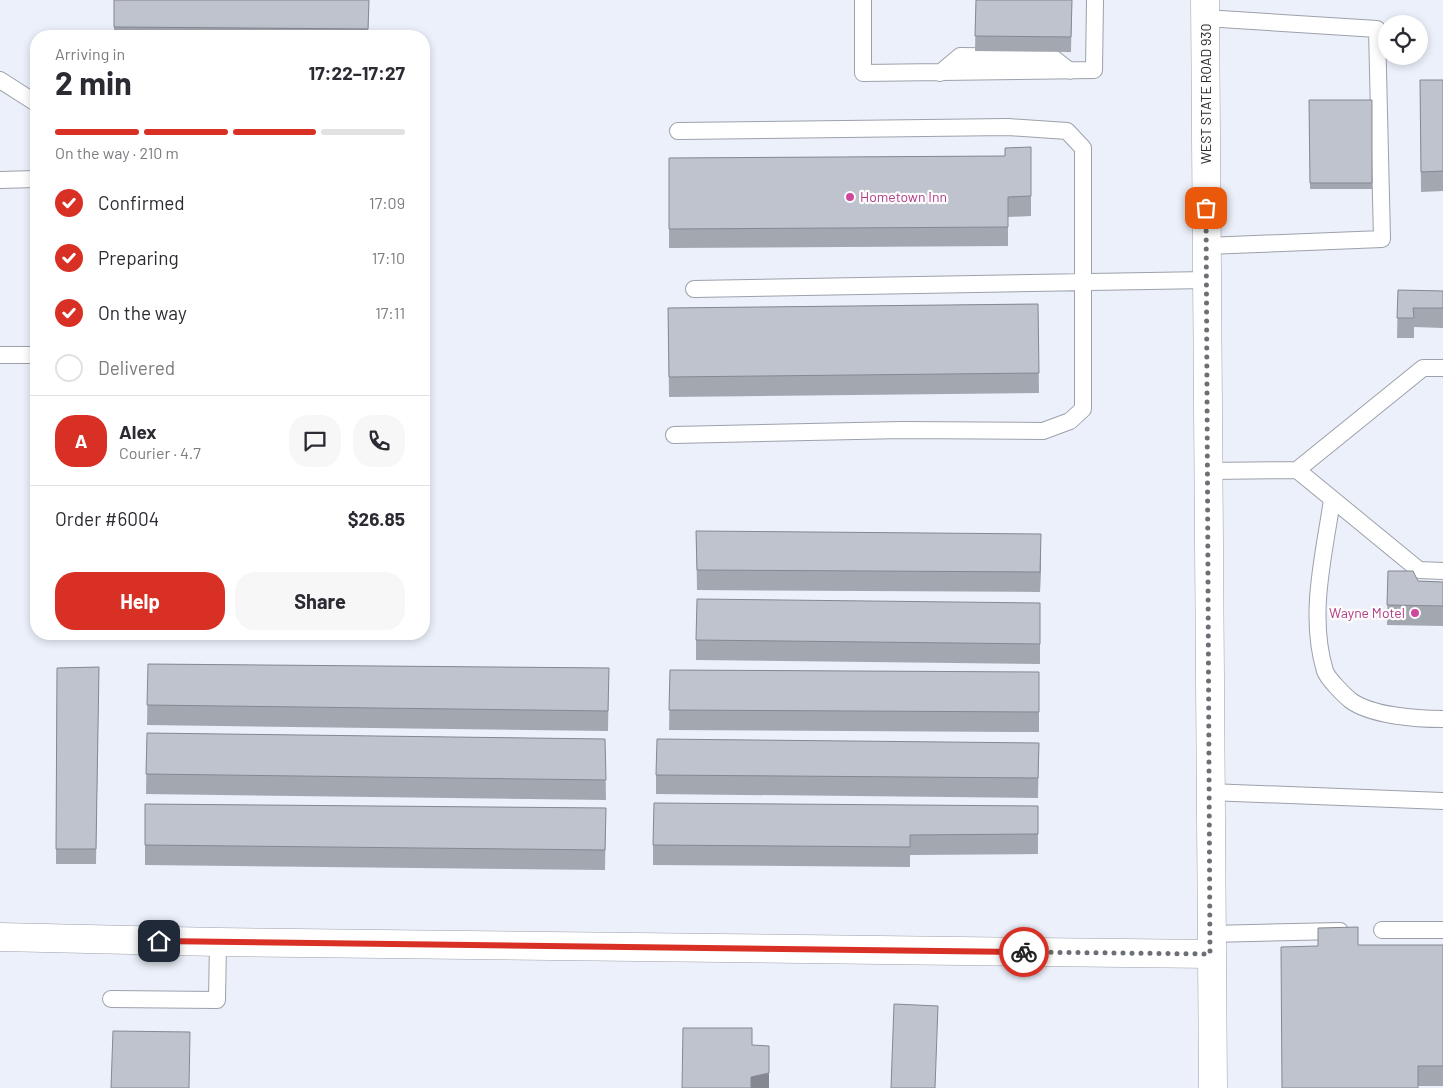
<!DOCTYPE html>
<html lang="en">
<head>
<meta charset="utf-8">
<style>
  :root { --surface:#fff; --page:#f7f7f7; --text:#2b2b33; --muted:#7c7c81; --line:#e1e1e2; --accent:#d93025 }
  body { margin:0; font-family:Barlow,sans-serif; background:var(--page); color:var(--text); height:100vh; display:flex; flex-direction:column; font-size:19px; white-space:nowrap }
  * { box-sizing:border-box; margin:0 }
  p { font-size:16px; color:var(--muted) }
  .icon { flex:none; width:28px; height:28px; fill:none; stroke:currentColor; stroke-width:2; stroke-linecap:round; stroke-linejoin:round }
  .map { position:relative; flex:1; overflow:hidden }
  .details { position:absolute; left:30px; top:30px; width:400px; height:610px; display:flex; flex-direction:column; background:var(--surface); border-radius:20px; box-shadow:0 2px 8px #0003 }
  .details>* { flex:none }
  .fabs { position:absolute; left:1378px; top:15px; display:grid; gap:10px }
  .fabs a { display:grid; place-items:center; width:50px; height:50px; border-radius:50%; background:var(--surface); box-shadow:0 2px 8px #0003; font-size:25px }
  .pin { position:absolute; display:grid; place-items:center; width:42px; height:42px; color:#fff; margin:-21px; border-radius:10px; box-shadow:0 2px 8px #0006 }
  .courier { position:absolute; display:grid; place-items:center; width:50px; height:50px; margin:-25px; border:4px solid #d93025; border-radius:50%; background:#fff; color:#222; box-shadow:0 1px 6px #0007 }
  .summary em { font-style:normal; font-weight:700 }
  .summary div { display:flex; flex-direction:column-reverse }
  .summary { display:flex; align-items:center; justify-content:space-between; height:85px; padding:0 25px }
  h1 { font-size:32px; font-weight:700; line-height:38px }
  .bar { display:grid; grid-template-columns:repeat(4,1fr); gap:8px 5px; align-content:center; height:60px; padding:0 25px }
  .bar i { height:6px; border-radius:4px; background:var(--line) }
  .bar .active { background:var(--accent) }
  .bar p { grid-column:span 4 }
  .line { display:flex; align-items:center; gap:12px; padding:0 25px; border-top:1px solid var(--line) }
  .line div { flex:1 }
  .round { display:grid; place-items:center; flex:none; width:52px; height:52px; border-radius:20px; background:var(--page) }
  ol { padding:0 25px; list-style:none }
  li { display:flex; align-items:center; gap:15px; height:55px }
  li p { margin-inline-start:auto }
  li .icon { padding:5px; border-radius:50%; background:var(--accent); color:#fff; stroke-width:4 }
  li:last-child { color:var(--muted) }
  li i { width:28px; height:28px; border:2px solid var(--line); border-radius:50% }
  .cta { display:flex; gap:10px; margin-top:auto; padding:10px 25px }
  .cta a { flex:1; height:58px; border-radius:20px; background:var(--accent); color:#fff; font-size:20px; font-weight:700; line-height:58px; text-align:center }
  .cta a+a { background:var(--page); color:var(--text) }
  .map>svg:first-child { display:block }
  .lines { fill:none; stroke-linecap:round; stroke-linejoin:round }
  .service-casing { stroke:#9ca1aa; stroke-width:18 }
  .minor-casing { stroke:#9ca1aa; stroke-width:29 }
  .trunk-casing { stroke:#9ca1aa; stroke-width:29 }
  .service { stroke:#fff; stroke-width:16 }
  .minor { stroke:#fff; stroke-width:28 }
  .trunk { stroke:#fff; stroke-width:28 }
  .wall { fill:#a3a8b0 }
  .shaded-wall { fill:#858890 }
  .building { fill:#bec3cd; stroke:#858890 }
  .done { stroke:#6c6f75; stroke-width:5; stroke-dasharray:0 9 }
  .route { stroke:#d93025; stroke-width:6 }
  .hotel-dot { fill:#d1479c; stroke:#fdfdfd; stroke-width:2 }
  .labels { text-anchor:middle; stroke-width:4.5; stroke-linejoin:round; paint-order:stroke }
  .street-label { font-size:14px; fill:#27292d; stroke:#fdfdfd }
  .hotel-label { font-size:14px; fill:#b23c85; stroke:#fdfdfd; text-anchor:start }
</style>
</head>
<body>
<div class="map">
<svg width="1443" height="1088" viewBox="0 0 1443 1088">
  <rect width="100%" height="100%" fill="#ebf0fa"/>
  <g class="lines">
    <defs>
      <path id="service" d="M 863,0 L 863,73 L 1094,70 L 1095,0
        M 1205,18 L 1377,29 L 1382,239 L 1206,246
        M 940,73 L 960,56 L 1052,57 L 1070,71
        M 0,80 L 36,103
        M 0,180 L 36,179
        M 694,289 L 1207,280
        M 0,355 L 36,355
        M 674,435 L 903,430 L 1043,431 L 1070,421 L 1083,409 L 1083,148 L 1067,131 L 1008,127 L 678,131
        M 1297,470 L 1419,570 L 1443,571
        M 1208,471 L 1297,470 L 1423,368 L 1443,368
        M 1332,500 C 1324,555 1308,615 1325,671 C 1328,679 1343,694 1350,700 C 1371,716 1418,719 1443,719
        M 1209,792 L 1443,801
        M 1382,930 L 1443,930
        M 1210,934 L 1340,931
        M 111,999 L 217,1000 L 218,942"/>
      <path id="minor" d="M 0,937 L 218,942 L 1210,954"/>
      <path id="trunk" d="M 1205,0 L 1213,1088"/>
    </defs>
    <!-- service casing -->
    <use href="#service" class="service-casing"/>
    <!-- minor casing -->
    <use href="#minor" class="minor-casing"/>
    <!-- trunk casing -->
    <use href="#trunk" class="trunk-casing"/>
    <!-- service -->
    <use href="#service" class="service"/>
    <!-- minor -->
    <use href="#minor" class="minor"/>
    <!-- trunk -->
    <use href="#trunk" class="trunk"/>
  </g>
  <!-- wall -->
  <path class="wall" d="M 114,0 L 369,0 L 368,36 L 114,36 Z
    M 976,0 L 1072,0 L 1071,52 L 975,51 Z
    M 1420,80 L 1443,80 L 1443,191 L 1421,192 Z
    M 1309,100 L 1372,100 L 1372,189 L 1310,189 Z
    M 1031,147 L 1031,216 L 1008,217 L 1008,246 L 669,248 L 669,158 L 1005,156 Z
    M 1398,290 L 1443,291 L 1443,328 L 1414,327 L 1414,338 L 1397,338 Z
    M 1038,304 L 1039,393 L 669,397 L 668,308 Z
    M 696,531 L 1041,553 L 1040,592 L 697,590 Z
    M 1388,571 L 1418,581 L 1443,582 L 1443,626 L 1387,625 Z
    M 1040,603 L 1040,664 L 696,660 L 696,640 Z
    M 148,664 L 609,668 L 608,731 L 147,725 Z
    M 99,667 L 96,864 L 56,864 L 57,668 Z
    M 670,670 L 1039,672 L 1039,732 L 669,730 Z
    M 147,733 L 605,739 L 606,800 L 146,794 Z
    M 1039,743 L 1038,798 L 656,794 L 656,775 Z
    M 145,804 L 606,808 L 605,870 L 145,865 Z
    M 1038,806 L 1038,854 L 910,855 L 910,867 L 653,865 L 653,845 Z
    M 1358,945 L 1443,945 L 1443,1086 L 1418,1086 Z"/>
  <!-- shaded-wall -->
  <path class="shaded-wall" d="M 1041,534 L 1041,553 L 1040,592 L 1040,572 Z
    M 769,1073 L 769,1088 L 751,1088 L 751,1077 Z"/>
  <!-- building -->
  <path class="building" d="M 114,0 L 369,0 L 368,29 L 114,27 Z
    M 976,0 L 1072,0 L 1071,37 L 975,36 Z
    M 1420,80 L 1443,80 L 1443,171 L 1421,172 Z
    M 1309,100 L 1372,100 L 1372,183 L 1310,183 Z
    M 1031,147 L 1031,196 L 1008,197 L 1008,227 L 669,229 L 669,158 L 1005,156 L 1005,148 Z
    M 1398,290 L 1443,291 L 1443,308 L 1413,308 L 1414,318 L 1397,318 Z
    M 1038,304 L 1039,373 L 669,377 L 668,308 Z
    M 696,531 L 1041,534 L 1040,572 L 697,570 Z
    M 1388,571 L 1413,571 L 1418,581 L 1443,582 L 1443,606 L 1387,605 Z
    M 697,599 L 1040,603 L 1040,644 L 696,640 Z
    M 148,664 L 609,668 L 608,711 L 147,705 Z
    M 99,667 L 96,849 L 56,849 L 57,668 Z
    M 670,670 L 1039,672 L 1039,712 L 669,710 Z
    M 147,733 L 605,739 L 606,780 L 146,774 Z
    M 657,739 L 1039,743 L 1038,778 L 656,775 Z
    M 654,803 L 1038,806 L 1038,834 L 910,835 L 910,847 L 653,845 Z
    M 145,804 L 606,808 L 605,850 L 145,845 Z
    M 1358,927 L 1358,945 L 1443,945 L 1443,1066 L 1418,1066 L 1418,1088 L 1282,1088 L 1281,947 L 1318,946 L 1318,928 Z
    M 894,1004 L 938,1006 L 935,1088 L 891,1088 Z
    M 683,1028 L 752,1028 L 752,1045 L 769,1046 L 769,1073 L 751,1077 L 751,1088 L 682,1088 Z
    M 113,1031 L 190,1032 L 189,1088 L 111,1088 Z"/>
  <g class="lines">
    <!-- done -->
    <path class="done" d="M 1024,952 L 1210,954 L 1206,208"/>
    <!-- route -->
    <path class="route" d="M 159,941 L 1024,952"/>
  </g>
  <!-- markers -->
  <g class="hotel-dot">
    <circle cx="850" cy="197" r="5"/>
    <circle cx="1415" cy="613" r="5"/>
  </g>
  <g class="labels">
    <!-- street labels -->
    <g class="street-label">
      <text transform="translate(1206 94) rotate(-90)" y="5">WEST STATE ROAD 930</text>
    </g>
    <!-- hotel labels -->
    <g class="hotel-label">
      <text x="860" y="202">Hometown Inn</text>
      <text x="1405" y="618" text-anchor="end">Wayne Motel</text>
    </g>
  </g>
</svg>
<div class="fabs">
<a><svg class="icon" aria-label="locate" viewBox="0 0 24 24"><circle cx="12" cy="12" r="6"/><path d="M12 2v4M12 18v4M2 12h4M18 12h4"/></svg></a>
</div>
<div class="pin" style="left:1206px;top:208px;background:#ea580c"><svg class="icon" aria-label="bag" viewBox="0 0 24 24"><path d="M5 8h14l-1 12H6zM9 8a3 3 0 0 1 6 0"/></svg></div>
<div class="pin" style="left:159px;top:941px;background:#1f2937"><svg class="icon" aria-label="home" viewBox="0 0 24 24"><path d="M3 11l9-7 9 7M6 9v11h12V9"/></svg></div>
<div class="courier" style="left:1024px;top:952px"><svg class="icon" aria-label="bike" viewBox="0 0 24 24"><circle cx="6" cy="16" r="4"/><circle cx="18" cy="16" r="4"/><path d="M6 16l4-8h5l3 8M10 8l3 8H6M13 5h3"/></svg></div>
<section class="details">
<div class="summary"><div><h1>2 min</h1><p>Arriving in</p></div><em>17:22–17:27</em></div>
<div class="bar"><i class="active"></i><i class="active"></i><i class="active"></i><i></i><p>On the way · 210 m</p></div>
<ol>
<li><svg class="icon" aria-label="check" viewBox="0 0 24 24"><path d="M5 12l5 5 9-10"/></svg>Confirmed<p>17:09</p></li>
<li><svg class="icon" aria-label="check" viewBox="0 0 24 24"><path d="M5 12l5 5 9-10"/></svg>Preparing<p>17:10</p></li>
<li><svg class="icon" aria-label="check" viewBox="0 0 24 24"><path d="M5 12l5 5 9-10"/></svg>On the way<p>17:11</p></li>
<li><i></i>Delivered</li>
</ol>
<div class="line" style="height:90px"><b class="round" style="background:var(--accent);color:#fff">A</b><div><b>Alex</b><p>Courier · 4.7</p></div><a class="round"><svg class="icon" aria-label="chat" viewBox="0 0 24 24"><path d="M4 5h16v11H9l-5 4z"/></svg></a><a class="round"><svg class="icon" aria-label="phone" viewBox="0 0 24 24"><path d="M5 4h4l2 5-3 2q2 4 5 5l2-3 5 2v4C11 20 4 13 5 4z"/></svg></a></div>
<div class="line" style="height:65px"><div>Order #6004</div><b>$26.85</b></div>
<div class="cta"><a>Help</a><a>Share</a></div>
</section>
</div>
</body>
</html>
